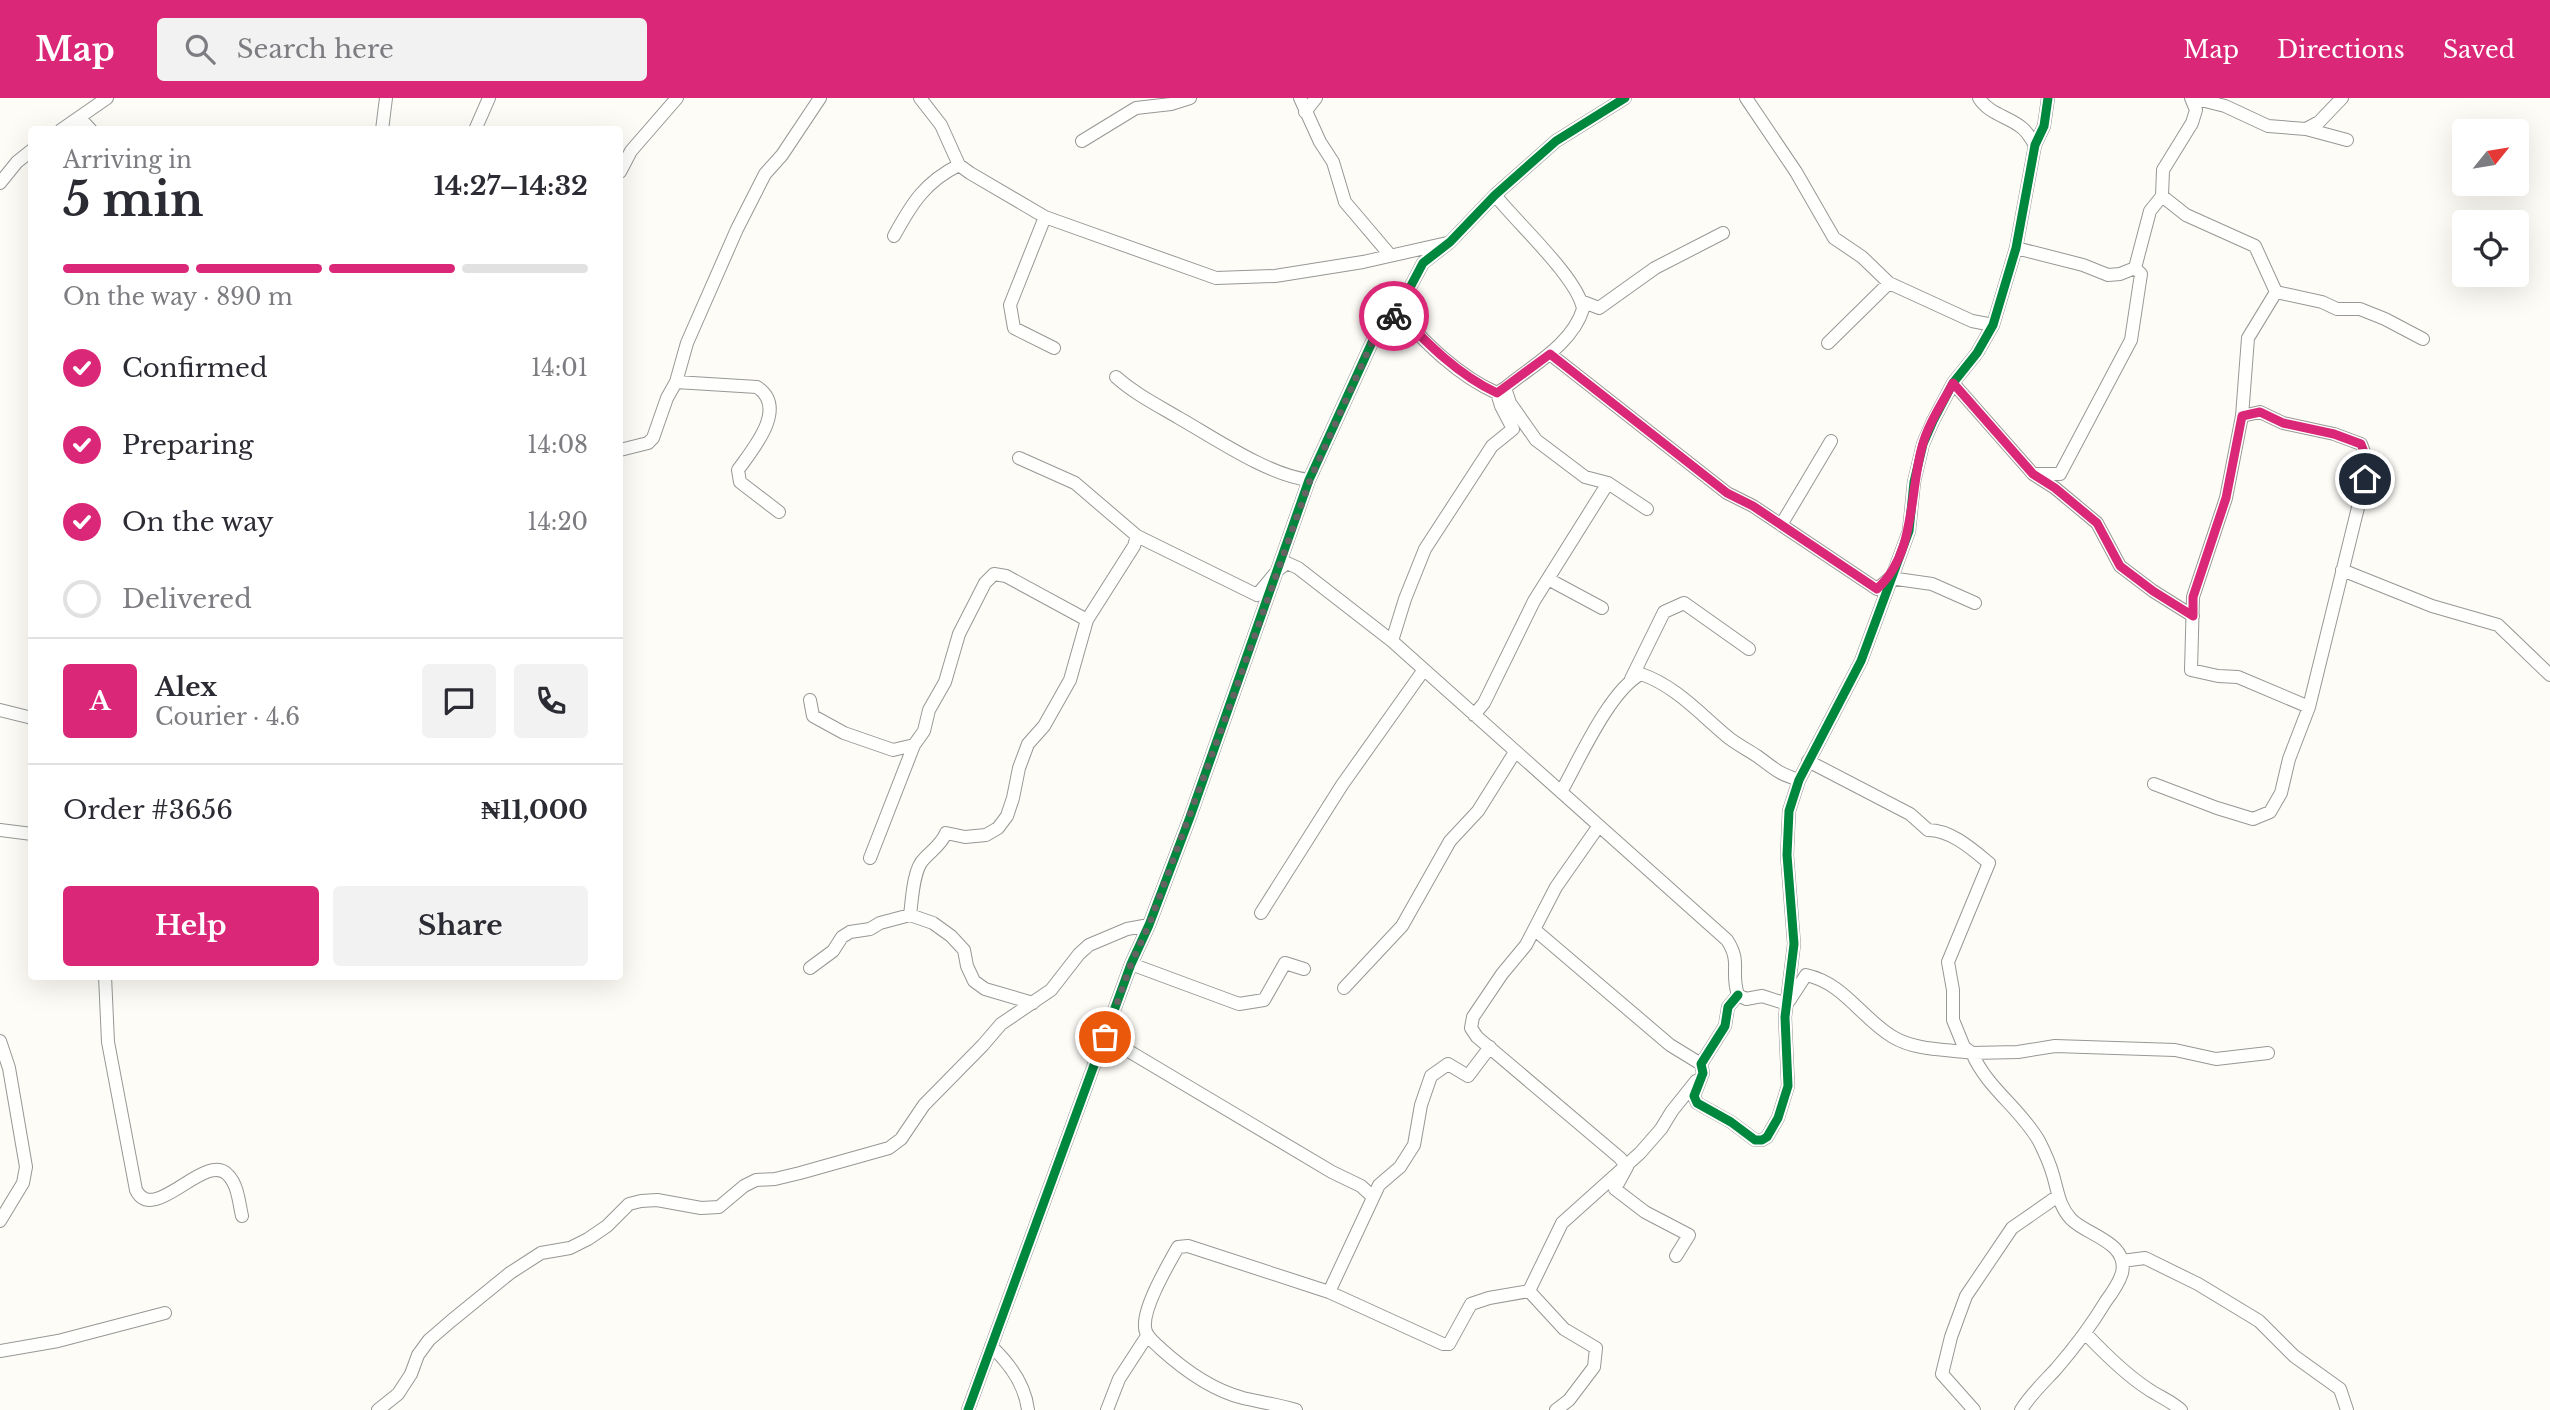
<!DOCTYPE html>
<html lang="en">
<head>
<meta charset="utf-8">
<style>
  :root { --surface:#fff; --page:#f2f2f3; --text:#2b2b33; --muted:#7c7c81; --line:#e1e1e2; --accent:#db2777 }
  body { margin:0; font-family:"Libre Baskerville",serif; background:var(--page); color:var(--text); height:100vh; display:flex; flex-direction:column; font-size:26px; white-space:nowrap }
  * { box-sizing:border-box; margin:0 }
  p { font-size:23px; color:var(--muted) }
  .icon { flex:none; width:38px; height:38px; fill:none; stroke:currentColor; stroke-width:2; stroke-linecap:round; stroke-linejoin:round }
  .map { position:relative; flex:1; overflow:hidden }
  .sheet { position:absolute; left:28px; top:28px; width:595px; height:854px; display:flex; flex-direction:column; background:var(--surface); border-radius:7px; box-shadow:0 7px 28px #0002 }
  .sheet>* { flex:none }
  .needle { width:46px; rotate:60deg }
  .buttons { position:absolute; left:2452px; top:21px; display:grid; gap:14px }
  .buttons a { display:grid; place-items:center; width:77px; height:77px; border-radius:7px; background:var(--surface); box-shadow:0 7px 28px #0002; font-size:35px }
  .pin { position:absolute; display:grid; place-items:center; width:60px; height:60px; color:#fff; margin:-30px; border:4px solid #fff; border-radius:50%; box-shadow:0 2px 7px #0007 }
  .courier { position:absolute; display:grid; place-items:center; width:70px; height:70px; margin:-35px; border:5px solid #db2777; border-radius:50%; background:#fff; color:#222; box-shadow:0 2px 9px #0007 }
  .head em { font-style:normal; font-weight:700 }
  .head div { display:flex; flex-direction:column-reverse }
  .head { display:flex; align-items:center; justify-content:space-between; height:119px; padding:0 35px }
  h1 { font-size:46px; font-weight:700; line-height:52px }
  .bar { display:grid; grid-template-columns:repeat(4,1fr); gap:10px 7px; align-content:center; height:84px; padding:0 35px }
  .bar i { height:9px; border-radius:5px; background:var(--line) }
  .bar .current { background:var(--accent) }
  .bar p { grid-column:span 4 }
  .line { display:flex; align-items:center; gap:18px; padding:0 35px; border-top:2px solid var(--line) }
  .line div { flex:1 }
  .round { display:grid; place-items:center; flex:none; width:74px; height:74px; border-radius:7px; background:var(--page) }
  ol { padding:0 35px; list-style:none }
  li { display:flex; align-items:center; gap:21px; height:77px }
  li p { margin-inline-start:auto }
  li .icon { padding:7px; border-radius:50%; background:var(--accent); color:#fff; stroke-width:4 }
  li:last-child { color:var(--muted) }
  li i { width:38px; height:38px; border:4px solid var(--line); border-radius:50% }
  .primary-button { display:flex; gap:14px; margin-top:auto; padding:14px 35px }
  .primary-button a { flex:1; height:80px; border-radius:7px; background:var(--accent); color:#fff; font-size:28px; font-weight:700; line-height:80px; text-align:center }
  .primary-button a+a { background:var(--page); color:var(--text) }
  header { display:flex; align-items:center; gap:42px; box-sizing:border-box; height:98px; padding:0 35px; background:var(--accent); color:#fff }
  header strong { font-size:33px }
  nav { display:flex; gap:38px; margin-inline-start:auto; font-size:24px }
  .search { width:490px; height:63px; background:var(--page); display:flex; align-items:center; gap:18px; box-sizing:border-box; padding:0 24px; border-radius:7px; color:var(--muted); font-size:26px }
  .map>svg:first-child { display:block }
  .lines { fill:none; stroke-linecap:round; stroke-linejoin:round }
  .minor-casing { stroke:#979795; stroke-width:14 }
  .minor { stroke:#fffffe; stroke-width:12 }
  .cycleway-casing { stroke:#fff; stroke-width:13 }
  .cycleway { stroke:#00873e; stroke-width:9 }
  .done { stroke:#646362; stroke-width:7; stroke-dasharray:0 12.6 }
  .route { stroke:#db2777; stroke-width:9 }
</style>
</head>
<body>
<header>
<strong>Map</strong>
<div class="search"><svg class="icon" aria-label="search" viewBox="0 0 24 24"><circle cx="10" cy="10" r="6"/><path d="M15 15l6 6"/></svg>Search here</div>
<nav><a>Map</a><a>Directions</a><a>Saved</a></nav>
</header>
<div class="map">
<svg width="2550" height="1312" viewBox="0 0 2550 1312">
  <rect width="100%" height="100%" fill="#fdfcf7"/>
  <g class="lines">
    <defs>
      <path id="minor" d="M 920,0 L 941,27 L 959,67 L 970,75 L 1045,119 L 1216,180 L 1275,178 L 1363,164 L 1447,145
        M 1300,0 L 1320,44 L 1333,64 L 1345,104 L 1390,157
        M 1746,0 L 1796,74 L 1834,140 L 1862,159 L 1889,185 L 1972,223 L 1993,227
        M 1979,0 C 1989,16 2007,18 2021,29 C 2027,33 2031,41 2035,47
        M 2193,0 L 2225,8 L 2268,28 L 2306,31 L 2319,24 L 2342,0
        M 1305,14 L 1316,0
        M 80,20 L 91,32
        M 2306,31 L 2347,42
        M 61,32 L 107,0
        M 382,32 L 386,0
        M 475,32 L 489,0
        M 1082,43 L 1136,10 L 1171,6 L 1190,0
        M 620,74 L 631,53 L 677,0
        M 0,85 L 17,64 L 32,52
        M 1495,97 C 1516,124 1578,180 1583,211 C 1572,247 1531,268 1505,290
        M 2162,98 L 2186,117 L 2255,148 L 2276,194
        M 1045,119 L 1010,207 L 1014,230 L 1054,250
        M 894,138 C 912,105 925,84 959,67
        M 2016,150 L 2083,167 L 2108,177 L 2120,176 L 2135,170 L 2150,113 L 2162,98 L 2163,72 L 2192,25 L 2196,12 L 2191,0
        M 2276,194 L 2248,240 L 2242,318 L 2226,400 L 2193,499 L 2191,572 L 2218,578 L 2238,579 L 2309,609
        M 2276,194 L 2322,204 L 2337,211 L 2360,211 L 2385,221 L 2423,241
        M 1581,203 L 1599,210 L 1655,170 L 1723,135
        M 1397,214 C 1426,245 1458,278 1497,295 L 1505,290 L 1510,305 L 1536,342 L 1585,379 L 1608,385 L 1647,411
        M 1828,245 L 1889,185
        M 1550,256 L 1727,395 L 1753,408 L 1877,491 L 1890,480 L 1932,486 L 1975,505
        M 1116,279 C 1135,296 1157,307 1179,320 C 1216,341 1268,377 1309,382
        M 676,284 L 757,289 C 789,310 752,352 738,372 L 740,384 L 779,414
        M 1953,285 L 2033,376 L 2055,390 L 2097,425 L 2120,468 L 2153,493 L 2193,518
        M 620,352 L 648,345 L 653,340 L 667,300 L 676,284 L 687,245 L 737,131 L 765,76 L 782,57 L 820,0
        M 1019,360 L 1075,385 L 1137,438 L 1257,497 L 1278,472 L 1287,465 L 1298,470 L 1392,543 L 1727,842 C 1742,865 1730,873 1738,897 L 1746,901 L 1762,898 L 1787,906
        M 2033,376 L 2060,376 L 2131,242 L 2141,176 L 2135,170
        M 1781,427 L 1831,343
        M 2342,472 L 2432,508 L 2498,527 L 2550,577
        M 1548,481 L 1602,510
        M 1392,543 L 1405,501 L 1425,451 L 1492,348 L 1513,331 L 1501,308 L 1497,295
        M 1631,581 L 1664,514 L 1684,505 L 1749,551
        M 810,602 L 813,618 L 844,635 L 893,652 L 914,647 L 924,633 L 929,612 L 945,584 L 959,536 L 985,485 L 994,476 L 1006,478 L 1087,522
        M 0,612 L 32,620
        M 1474,617 L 1484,605 L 1534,503 L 1608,385
        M 1808,663 L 1910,716 L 1928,732 C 1951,732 1972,751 1989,765 L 1948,864 L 1953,892 L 1953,922 L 1964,949 L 1972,955 L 2018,954 L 2055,948 L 2175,952 L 2216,961 L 2268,955
        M 2154,686 L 2217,710 L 2253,721 L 2270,714 L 2281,695 L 2289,661 L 2309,609 L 2365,381 L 2367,362 L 2361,346 L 2334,336 L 2283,325 L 2260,314 L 2242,318
        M 1561,694 C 1579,662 1610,592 1641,576 C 1676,588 1701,617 1729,640 C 1738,647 1748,652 1757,658 C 1775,671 1777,675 1799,682
        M 1598,729 L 1556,789 L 1526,847 L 1502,876 L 1473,919 L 1471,930 L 1477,939 L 1620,1060 L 1627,1069 L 1615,1091 L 1645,1114 L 1689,1137 L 1676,1158
        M 0,732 L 32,736
        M 870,760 L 914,647
        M 1261,815 L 1342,687 L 1423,573
        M 910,817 C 912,803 913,771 924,761 C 932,752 941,747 946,735 L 965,739 L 986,737 L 998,730 L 1007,718 L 1013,700 L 1019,670 L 1028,646 L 1044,628 L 1070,582 L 1087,522 L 1134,448 L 1137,438
        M 1535,832 L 1670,947 L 1701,966
        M 1131,866 L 1239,906 L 1264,902 L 1285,865 L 1304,871
        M 810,870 L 833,853 L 842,839 L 850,834 L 870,831 L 880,825 L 910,817 L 933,825 L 951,838 L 964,852 L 967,868 L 974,883 L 985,891 L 1033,905
        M 105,878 L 108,944 L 136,1092 C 154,1128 206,1052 228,1077 C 238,1087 239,1105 242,1118
        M 1344,890 L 1402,828 L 1450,743 L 1478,713 L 1515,654
        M 1738,897 L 1728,909 L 1725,928 L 1701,966 L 1703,975 L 1694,998 L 1697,1005 L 1731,1024 L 1755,1042 L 1762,1042 L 1767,1039 L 1778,1020 L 1788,988 L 1785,919 L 1794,846 L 1787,757 L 1789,713 L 1799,682 L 1861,563 L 1909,433 L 1914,384 L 1923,346 L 1933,323 L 1953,285 L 1977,255 L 1993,227 L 2016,150 L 2035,47 L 2044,28 L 2048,0
        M 1789,903 L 1806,877 C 1844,885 1861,920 1893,939 C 1917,953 1946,951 1972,955 C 1987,990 2020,1010 2039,1043 C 2044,1053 2050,1066 2053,1077 C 2058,1094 2059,1108 2071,1121 C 2086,1137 2129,1144 2122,1175 C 2119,1185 2112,1195 2106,1203 C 2091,1228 2075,1249 2056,1271 C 2044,1284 2030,1297 2021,1312
        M 1105,939 L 1332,1074 L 1361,1088 L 1373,1099
        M 0,943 L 9,970 L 26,1069 L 23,1085 L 0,1123
        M 2122,1163 L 2145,1160 L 2198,1186 L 2259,1223 L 2294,1258 L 2340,1291 L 2347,1312
        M 1529,1193 L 1562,1125 L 1640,1055 L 1661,1031 L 1672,1013 L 1696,983
        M 1529,1193 L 1564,1231 L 1596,1250 L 1594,1269 L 1569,1302 L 1556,1312
        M 1329,1194 L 1379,1087 L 1400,1069 L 1414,1047 L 1421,1007 L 1431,978 L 1448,966 L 1468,978 L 1490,949
        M 2086,1236 C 2105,1256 2125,1276 2148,1291 C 2160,1299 2171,1303 2181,1312
        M 991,1248 C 1009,1265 1025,1286 1028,1312
        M 0,1253 L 58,1243 L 165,1215
        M 378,1312 L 398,1296 L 411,1276 L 418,1257 L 429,1242 L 451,1223 L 510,1175 L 541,1155 L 570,1150 L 588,1141 L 607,1128 L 629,1106 L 641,1103 L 657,1102 L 701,1110 L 719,1109 L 744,1088 L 756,1082 L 775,1081 L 800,1075 L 889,1050 L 901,1041 L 924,1007 L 983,947 L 1001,926 L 1051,892 L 1079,856 L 1089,847 L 1127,831 L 1149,827
        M 968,1312 L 1131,866 L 1149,827 L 1190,719 L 1309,382 L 1373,242 L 1397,214 L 1423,165 L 1450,144 L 1495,97 L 1556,43 L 1625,0
        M 1107,1312 L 1119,1281 L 1147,1238
        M 1296,1312 C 1279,1307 1261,1304 1243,1300 C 1212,1292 1183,1271 1160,1250 C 1154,1244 1145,1238 1145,1229 C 1143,1209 1168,1167 1178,1149 L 1188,1148 L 1329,1194 L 1443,1246 L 1449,1246 L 1471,1206 L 1489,1200 L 1529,1193
        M 1974,1312 L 1942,1276 L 1951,1239 L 1966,1198 L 2012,1130 L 2058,1098"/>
    </defs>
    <!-- minor casing -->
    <use href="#minor" class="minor-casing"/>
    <!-- minor -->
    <use href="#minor" class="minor"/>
    <defs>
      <path id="cycleway" d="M 1738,897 L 1728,909 L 1725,928 L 1701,966 L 1703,975 L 1694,998 L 1697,1005 L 1731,1024 L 1755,1042 L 1762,1042 L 1767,1039 L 1778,1020 L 1788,988 L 1785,919 L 1794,846 L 1787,757 L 1789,713 L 1799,682 L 1861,563 L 1909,433 L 1914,384 L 1923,346 L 1933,323 L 1953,285 L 1977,255 L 1993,227 L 2016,150 L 2035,47 L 2044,28 L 2048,0
        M 968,1312 L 1131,866 L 1149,827 L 1190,719 L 1309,382 L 1373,242 L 1397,214 L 1423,165 L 1450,144 L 1495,97 L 1556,43 L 1625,0"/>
    </defs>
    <!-- cycleway casing -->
    <use href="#cycleway" class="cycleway-casing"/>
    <!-- cycleway -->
    <use href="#cycleway" class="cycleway"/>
  </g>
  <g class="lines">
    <!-- done -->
    <path class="done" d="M 1105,939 L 1131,866 L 1149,827 L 1227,616 L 1310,382 L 1373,242 L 1394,218"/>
    <!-- route -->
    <path class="route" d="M 1394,218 L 1397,214 C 1427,245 1458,277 1497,295 L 1550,256 L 1727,395 L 1753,408 L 1877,491 C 1916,456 1909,395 1922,349 C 1928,326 1942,306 1953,285 L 2033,376 L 2055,390 L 2097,425 L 2120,468 L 2153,493 L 2193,518 L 2193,499 L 2226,400 L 2242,318 L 2260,314 L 2283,325 L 2334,336 L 2361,346 L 2367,362 L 2365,381"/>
  </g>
</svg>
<div class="buttons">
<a><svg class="needle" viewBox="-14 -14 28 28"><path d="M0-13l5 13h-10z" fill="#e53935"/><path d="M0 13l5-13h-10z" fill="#7c7c81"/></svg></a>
<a><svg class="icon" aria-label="locate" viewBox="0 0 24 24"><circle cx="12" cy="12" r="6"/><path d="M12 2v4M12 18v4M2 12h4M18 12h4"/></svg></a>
</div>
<div class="pin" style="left:1105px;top:939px;background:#ea580c"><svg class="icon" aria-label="bag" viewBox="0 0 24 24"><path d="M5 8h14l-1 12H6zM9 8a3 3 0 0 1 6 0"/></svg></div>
<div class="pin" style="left:2365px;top:381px;background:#1f2937"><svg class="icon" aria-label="home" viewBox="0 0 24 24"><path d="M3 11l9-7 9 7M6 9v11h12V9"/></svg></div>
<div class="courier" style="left:1394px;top:218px"><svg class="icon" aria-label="bike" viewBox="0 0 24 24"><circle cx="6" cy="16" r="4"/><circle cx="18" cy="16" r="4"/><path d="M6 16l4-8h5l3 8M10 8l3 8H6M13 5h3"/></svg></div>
<section class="sheet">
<div class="head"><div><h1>5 min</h1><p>Arriving in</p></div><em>14:27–14:32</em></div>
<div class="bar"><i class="current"></i><i class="current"></i><i class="current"></i><i></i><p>On the way · 890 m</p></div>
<ol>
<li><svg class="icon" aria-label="check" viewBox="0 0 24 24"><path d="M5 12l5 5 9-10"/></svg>Confirmed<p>14:01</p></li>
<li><svg class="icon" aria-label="check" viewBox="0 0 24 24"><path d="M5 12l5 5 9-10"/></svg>Preparing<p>14:08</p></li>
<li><svg class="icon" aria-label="check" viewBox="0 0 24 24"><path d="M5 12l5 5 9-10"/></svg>On the way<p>14:20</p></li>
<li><i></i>Delivered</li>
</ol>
<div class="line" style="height:126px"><b class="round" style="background:var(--accent);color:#fff">A</b><div><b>Alex</b><p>Courier · 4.6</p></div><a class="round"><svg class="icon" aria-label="chat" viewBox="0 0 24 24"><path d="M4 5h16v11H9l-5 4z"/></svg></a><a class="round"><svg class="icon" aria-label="phone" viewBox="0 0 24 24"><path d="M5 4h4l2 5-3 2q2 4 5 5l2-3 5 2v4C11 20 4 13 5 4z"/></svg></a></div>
<div class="line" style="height:91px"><div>Order #3656</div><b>₦11,000</b></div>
<div class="primary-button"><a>Help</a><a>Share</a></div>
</section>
</div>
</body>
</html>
